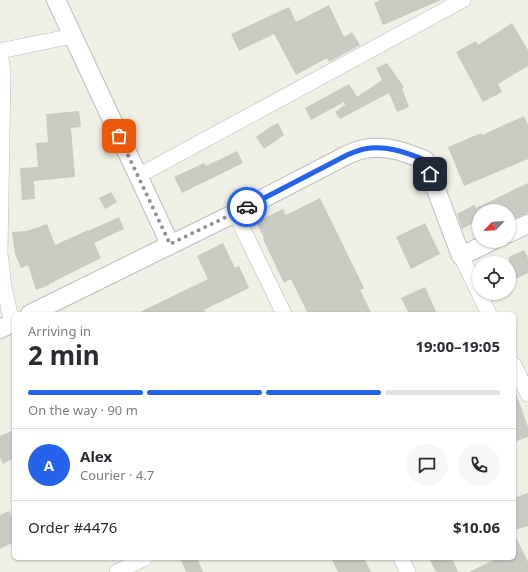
<!DOCTYPE html>
<html lang="en">
<head>
<meta charset="utf-8">
<style>
  :root { --surface:#fff; --page:#f7f7f7; --text:#2b2b33; --muted:#7c7c81; --line:#e1e1e2; --accent:#2563eb }
  body { margin:0; font-family:"Noto Sans",sans-serif; background:var(--page); color:var(--text); height:100vh; display:flex; flex-direction:column; font-size:15px; white-space:nowrap }
  * { box-sizing:border-box; margin:0 }
  p { font-size:13px; color:var(--muted) }
  .icon { flex:none; width:22px; height:22px; fill:none; stroke:currentColor; stroke-width:2; stroke-linecap:round; stroke-linejoin:round }
  .map { position:relative; flex:1; overflow:hidden }
  .sheet { position:absolute; left:12px; top:312px; width:504px; height:248px; display:flex; flex-direction:column; background:var(--surface); border-radius:6px; box-shadow:0 1px 3px #0004 }
  .sheet>* { flex:none }
  .needle { width:26px; rotate:245deg }
  .buttons { position:absolute; left:472px; top:204px; display:grid; gap:8px }
  .buttons a { display:grid; place-items:center; width:44px; height:44px; border-radius:50%; background:var(--surface); box-shadow:0 1px 3px #0004; font-size:20px }
  .pin { position:absolute; display:grid; place-items:center; width:34px; height:34px; color:#fff; margin:-17px; border-radius:8px; box-shadow:0 2px 6px #0006 }
  .courier { position:absolute; display:grid; place-items:center; width:40px; height:40px; margin:-20px; border:3px solid #2563eb; border-radius:50%; background:#fff; color:#222; box-shadow:0 1px 5px #0007 }
  .headline em { font-style:normal; font-weight:700 }
  .headline div { display:flex; flex-direction:column-reverse }
  .headline { display:flex; align-items:center; justify-content:space-between; height:68px; padding:0 16px }
  h1 { font-size:26px; font-weight:700; line-height:30px }
  .bar { display:grid; grid-template-columns:repeat(4,1fr); gap:6px 4px; align-content:center; height:48px; padding:0 16px }
  .bar i { height:5px; border-radius:3px; background:var(--line) }
  .bar .selected { background:var(--accent) }
  .bar p { grid-column:span 4 }
  .line { display:flex; align-items:center; gap:10px; padding:0 16px; border-top:1px solid var(--line) }
  .line div { flex:1 }
  .round { display:grid; place-items:center; flex:none; width:42px; height:42px; border-radius:21px; background:var(--page) }
  .map>svg:first-child { display:block }
  .building { fill:#cac9c2 }
  .lines { fill:none; stroke-linecap:round; stroke-linejoin:round }
  .minor-casing { stroke:#bcbdc3; stroke-width:16 }
  .tertiary-casing { stroke:#bcbdc3; stroke-width:20 }
  .minor { stroke:#fff; stroke-width:15 }
  .tertiary { stroke:#fff; stroke-width:18 }
  .done { stroke:#8f9192; stroke-width:4; stroke-dasharray:0 7.2 }
  .route { stroke:#2563eb; stroke-width:5 }
</style>
</head>
<body>
<div class="map">
<svg width="528" height="572" viewBox="0 0 528 572">
  <rect width="100%" height="100%" fill="#efefe5"/>
  <!-- building -->
  <path class="building" d="M 380,0 L 441,0 L 383,25 L 374,3 Z
    M 329,5 L 344,37 L 352,32 L 360,45 L 329,62 L 327,58 L 296,75 L 274,34 L 239,51 L 231,34 L 289,7 L 296,22 Z
    M 512,23 L 528,50 L 528,66 L 498,84 L 502,92 L 483,102 L 456,52 L 476,41 L 478,45 Z
    M 387,63 L 404,87 L 402,88 L 409,107 L 397,112 L 389,93 L 340,119 L 335,112 L 345,105 L 344,102 L 311,120 L 305,108 L 349,84 L 357,97 L 382,80 L 376,68 Z
    M 79,111 L 81,127 L 71,128 L 75,177 L 34,181 L 35,199 L 22,200 L 20,168 L 38,167 L 36,143 L 48,142 L 46,114 Z
    M 524,116 L 528,125 L 528,159 L 464,186 L 448,147 L 481,133 L 482,135 Z
    M 278,123 L 284,135 L 264,149 L 256,137 L 270,127 Z
    M 237,151 L 243,163 L 182,193 L 174,177 L 204,163 L 206,166 Z
    M 528,183 L 528,213 L 509,221 L 509,211 L 477,211 L 479,214 L 479,220 L 462,229 L 457,214 L 474,205 L 476,208 Z
    M 111,192 L 117,202 L 105,209 L 99,198 Z
    M 320,198 L 364,288 L 360,290 L 372,314 L 308,314 L 291,279 L 284,283 L 263,239 L 264,238 L 256,222 L 283,209 L 286,215 Z
    M 119,217 L 124,229 L 94,243 L 101,258 L 49,284 L 49,285 L 36,290 L 28,265 L 21,268 L 15,254 L 12,232 L 27,231 L 47,224 L 55,245 L 88,230 L 88,231 Z
    M 425,223 L 440,254 L 411,269 L 396,237 Z
    M 223,243 L 235,268 L 239,266 L 249,288 L 204,310 L 206,314 L 136,314 L 208,279 L 197,256 Z
    M 524,250 L 528,258 L 528,273 L 509,282 L 509,257 Z
    M 425,287 L 437,314 L 409,314 L 401,298 Z
    M 514,393 L 516,393 L 528,427 L 528,437 L 514,442 Z
    M 14,430 L 14,458 L 3,464 L 0,457 L 0,436 Z
    M 528,493 L 528,526 L 514,530 L 514,498 Z
    M 9,511 L 14,521 L 14,542 L 0,549 L 0,515 Z
    M 514,533 L 528,562 L 528,572 L 469,572 L 498,558 L 514,558 Z
    M 180,558 L 197,558 L 203,572 L 186,572 Z
    M 331,558 L 364,558 L 371,572 L 338,572 Z
    M 429,558 L 452,558 L 458,572 L 436,572 Z"/>
  <g class="lines">
    <defs>
      <path id="minor" d="M 0,51 L 73,36
        M 0,52 L 3,73 L 0,253 L 4,287 L 12,323
        M 138,176 L 463,0
        M 235,213 L 284,314
        M 461,256 L 489,314
        M 514,365 L 528,394
        M 401,558 L 408,572
        M 117,572 L 145,558"/>
      <path id="tertiary" d="M 56,0 L 170,244
        M 509,233 L 528,224
        M 30,314 L 235,213 L 347,155 C 352,153 358,150 364,149 C 387,145 405,152 425,160 L 461,256 L 492,241
        M 0,329 L 14,322"/>
    </defs>
    <!-- minor casing -->
    <use href="#minor" class="minor-casing"/>
    <!-- tertiary casing -->
    <use href="#tertiary" class="tertiary-casing"/>
    <!-- minor -->
    <use href="#minor" class="minor"/>
    <!-- tertiary -->
    <use href="#tertiary" class="tertiary"/>
  </g>
  <g class="lines">
    <!-- done -->
    <path class="done" d="M 119,136 L 170,244 L 247,207"/>
    <!-- route -->
    <path class="route" d="M 247,207 L 347,155 C 352,153 359,150 364,149 C 386,145 405,152 425,160 L 430,174"/>
  </g>
</svg>
<div class="buttons">
<a><svg class="needle" viewBox="-14 -14 28 28"><path d="M0-13l5 13h-10z" fill="#e53935"/><path d="M0 13l5-13h-10z" fill="#7c7c81"/></svg></a>
<a><svg class="icon" aria-label="locate" viewBox="0 0 24 24"><circle cx="12" cy="12" r="6"/><path d="M12 2v4M12 18v4M2 12h4M18 12h4"/></svg></a>
</div>
<div class="pin" style="left:119px;top:136px;background:#ea580c"><svg class="icon" aria-label="bag" viewBox="0 0 24 24"><path d="M5 8h14l-1 12H6zM9 8a3 3 0 0 1 6 0"/></svg></div>
<div class="pin" style="left:430px;top:174px;background:#1f2937"><svg class="icon" aria-label="home" viewBox="0 0 24 24"><path d="M3 11l9-7 9 7M6 9v11h12V9"/></svg></div>
<div class="courier" style="left:247px;top:207px"><svg class="icon" aria-label="car" viewBox="0 0 24 24"><path d="M5 17H2v-5l4-1 3-4h7l3 4 3 1v5h-3M9 17h6M6 11h13"/><circle cx="7" cy="17" r="2"/><circle cx="17" cy="17" r="2"/></svg></div>
<section class="sheet">
<div class="headline"><div><h1>2 min</h1><p>Arriving in</p></div><em>19:00–19:05</em></div>
<div class="bar"><i class="selected"></i><i class="selected"></i><i class="selected"></i><i></i><p>On the way · 90 m</p></div>
<div class="line" style="height:72px"><b class="round" style="background:var(--accent);color:#fff">A</b><div><b>Alex</b><p>Courier · 4.7</p></div><a class="round"><svg class="icon" aria-label="chat" viewBox="0 0 24 24"><path d="M4 5h16v11H9l-5 4z"/></svg></a><a class="round"><svg class="icon" aria-label="phone" viewBox="0 0 24 24"><path d="M5 4h4l2 5-3 2q2 4 5 5l2-3 5 2v4C11 20 4 13 5 4z"/></svg></a></div>
<div class="line" style="height:52px"><div>Order #4476</div><b>$10.06</b></div>
</section>
</div>
</body>
</html>
